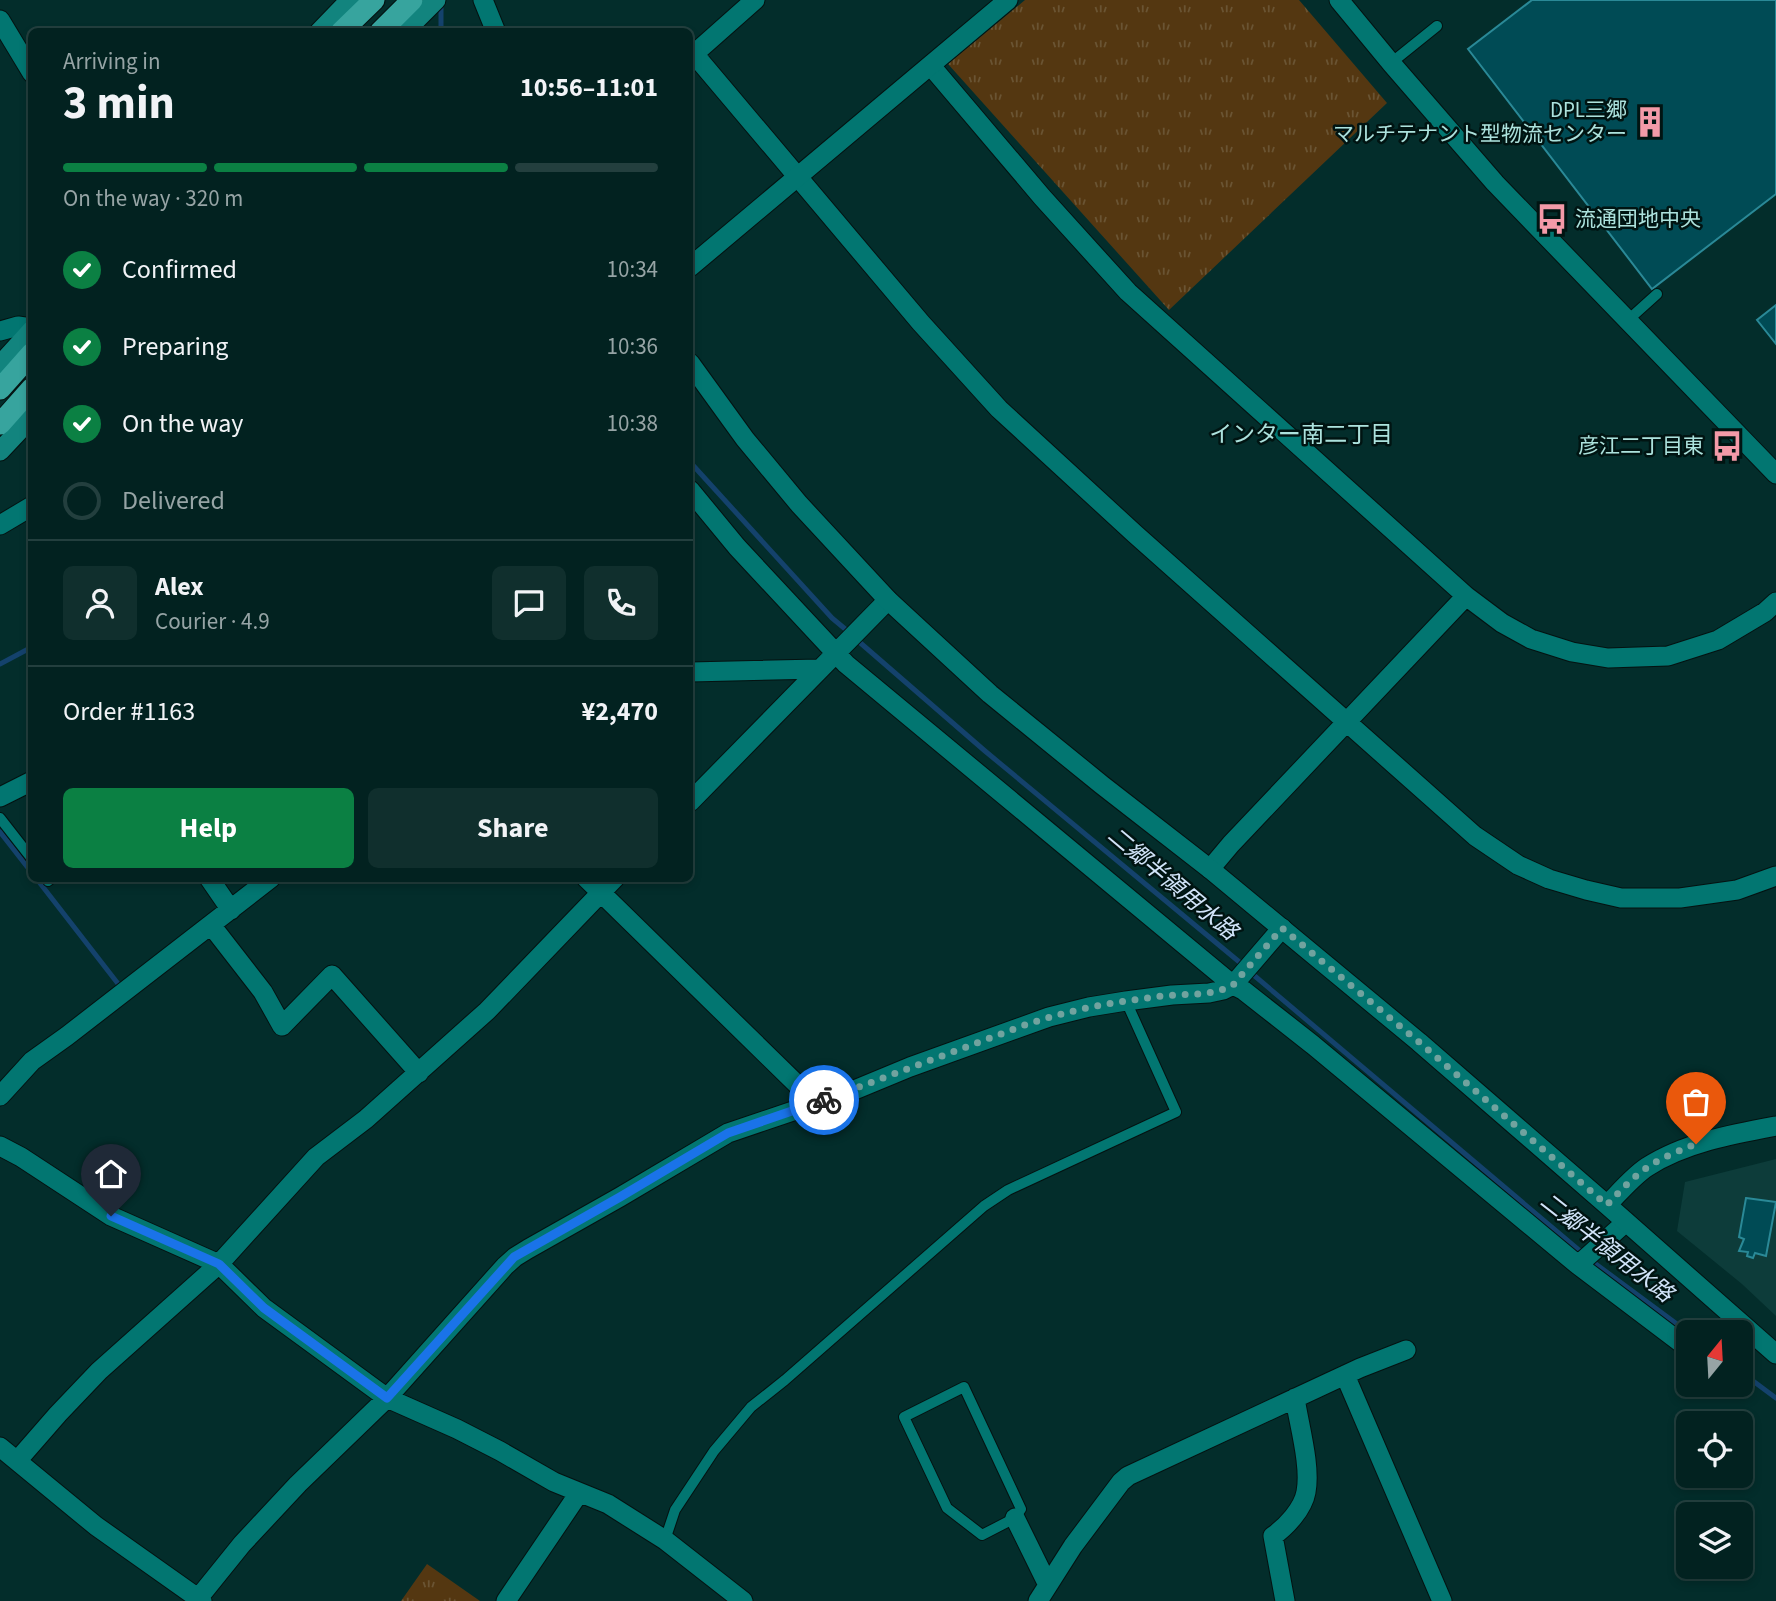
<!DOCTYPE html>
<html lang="en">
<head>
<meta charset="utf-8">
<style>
  :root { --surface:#022220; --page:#102f2d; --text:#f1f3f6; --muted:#96a4a5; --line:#233f3e; --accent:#0b8043 }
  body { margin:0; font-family:"Source Sans 3","Noto Sans JP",sans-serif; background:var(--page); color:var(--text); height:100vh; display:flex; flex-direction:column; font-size:26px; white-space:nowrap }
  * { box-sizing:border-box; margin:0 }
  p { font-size:23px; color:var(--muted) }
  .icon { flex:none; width:38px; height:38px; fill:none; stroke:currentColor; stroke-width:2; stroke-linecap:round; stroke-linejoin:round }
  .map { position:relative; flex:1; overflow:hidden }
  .panel { position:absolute; left:28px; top:28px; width:665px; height:854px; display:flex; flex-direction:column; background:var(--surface); border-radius:10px; box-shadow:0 4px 10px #0003,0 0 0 2px var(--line) }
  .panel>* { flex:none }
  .needle { width:46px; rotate:18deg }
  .fabs { position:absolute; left:1676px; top:1320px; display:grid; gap:14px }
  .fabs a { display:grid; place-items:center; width:77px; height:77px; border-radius:10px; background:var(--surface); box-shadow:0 4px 10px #0003,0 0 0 2px var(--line); font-size:35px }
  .pin { position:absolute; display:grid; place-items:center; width:60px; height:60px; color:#fff; margin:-72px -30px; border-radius:50% 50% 50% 0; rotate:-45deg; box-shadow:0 0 7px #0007 }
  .pin .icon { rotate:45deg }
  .courier { position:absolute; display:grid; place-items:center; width:70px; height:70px; margin:-35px; border:5px solid #1a73e8; border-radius:50%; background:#fff; color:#222; box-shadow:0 2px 9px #0007 }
  .overview em { font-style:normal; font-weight:700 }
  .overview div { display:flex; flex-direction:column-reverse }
  .overview { display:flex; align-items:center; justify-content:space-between; height:119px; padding:0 35px }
  h1 { font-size:46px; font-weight:700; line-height:52px }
  .bar { display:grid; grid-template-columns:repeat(4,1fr); gap:10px 7px; align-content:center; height:84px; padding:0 35px }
  .bar i { height:9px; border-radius:5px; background:var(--line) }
  .bar .selected { background:var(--accent) }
  .bar p { grid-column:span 4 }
  .line { display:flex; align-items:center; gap:18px; padding:0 35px; border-top:2px solid var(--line) }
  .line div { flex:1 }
  .round { display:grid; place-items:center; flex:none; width:74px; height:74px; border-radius:10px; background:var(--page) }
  ol { padding:0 35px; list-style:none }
  li { display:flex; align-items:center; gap:21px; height:77px }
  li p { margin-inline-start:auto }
  li .icon { padding:7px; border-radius:50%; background:var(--accent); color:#fff; stroke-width:4 }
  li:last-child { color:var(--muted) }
  li i { width:38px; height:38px; border:4px solid var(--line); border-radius:50% }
  .cta { display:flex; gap:14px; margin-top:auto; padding:14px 35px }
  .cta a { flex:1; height:80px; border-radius:10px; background:var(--accent); color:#fff; font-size:28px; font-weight:700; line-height:80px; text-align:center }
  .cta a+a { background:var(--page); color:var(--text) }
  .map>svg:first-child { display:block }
  .built { fill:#0d3c3a }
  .park { fill:url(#park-tufts) }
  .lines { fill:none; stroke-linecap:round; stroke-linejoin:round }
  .stream { stroke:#14426c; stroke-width:5 }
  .building { fill:#004b55; stroke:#2a8997; stroke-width:2 }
  .service-casing { stroke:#041211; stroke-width:12 }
  .minor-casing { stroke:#041211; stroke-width:21 }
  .tertiary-casing { stroke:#041211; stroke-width:21 }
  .secondary-casing { stroke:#041211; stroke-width:21 }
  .motorway-casing { stroke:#041211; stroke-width:23 }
  .service { stroke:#027671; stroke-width:10 }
  .minor { stroke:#027671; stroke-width:19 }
  .tertiary { stroke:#027671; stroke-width:19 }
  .secondary { stroke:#12847e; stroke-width:19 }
  .motorway { stroke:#37a49e; stroke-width:21 }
  .done { stroke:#71a39f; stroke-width:7; stroke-dasharray:0 12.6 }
  .route { stroke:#1a73e8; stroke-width:9 }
  .labels { text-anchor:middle; stroke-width:5; stroke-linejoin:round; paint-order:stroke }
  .poi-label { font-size:21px; fill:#ace2dd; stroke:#001412; text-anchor:end }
  .neighbourhood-label { font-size:23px; fill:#ace2dd; stroke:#001412 }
  .water-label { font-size:23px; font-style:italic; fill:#d1e4f9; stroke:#001412 }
</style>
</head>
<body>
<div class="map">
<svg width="1776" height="1601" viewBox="0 0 1776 1601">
  <defs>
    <pattern id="park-tufts" width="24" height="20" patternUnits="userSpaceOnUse" patternTransform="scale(1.75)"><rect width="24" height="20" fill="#543711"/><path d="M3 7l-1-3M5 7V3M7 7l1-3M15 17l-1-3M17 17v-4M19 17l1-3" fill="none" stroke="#6a5433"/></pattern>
  </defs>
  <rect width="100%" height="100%" fill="#032d2b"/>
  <!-- built -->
  <path class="built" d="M 1776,1159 L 1776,1316 L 1742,1284 L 1677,1231 L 1685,1182 Z"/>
  <!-- park -->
  <path class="park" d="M 1025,0 L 1299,0 L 1387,103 L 1169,310 L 948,64 Z
    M 427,1564 L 480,1601 L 401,1601 Z"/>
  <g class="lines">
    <!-- stream -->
    <path class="stream" d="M 441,32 L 441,3
      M 690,462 L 832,618 L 850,633
      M 857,640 L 985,751 L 1243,965
      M 0,664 L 32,647
      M 0,832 L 32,873
      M 36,878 L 119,985
      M 1250,972 L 1593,1262 L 1689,1333
      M 1741,1372 L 1776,1398"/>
  </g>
  <!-- building -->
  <path class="building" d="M 1532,0 L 1776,0 L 1776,194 L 1652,289 L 1468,49 Z
    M 1776,305 L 1776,344 L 1757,320 Z
    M 1746,1198 L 1776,1202 L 1766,1256 L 1755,1253 L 1753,1258 L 1747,1256 L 1748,1252 L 1739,1251 L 1744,1239 L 1739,1237 Z"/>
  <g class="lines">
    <defs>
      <path id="service" d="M 1391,63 L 1437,26
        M 1627,321 L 1657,294
        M 0,818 L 32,859
        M 46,878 L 48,881 L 52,878
        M 964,1387 L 1021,1509 L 1015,1518 L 982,1535 L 947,1508 L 904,1417 Z
        M 665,1540 L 675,1510 L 714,1451 L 751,1407 L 785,1380 L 984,1206 L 1008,1190 L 1176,1112 L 1126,1001"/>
      <path id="minor" d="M 755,0 L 694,54 L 921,323 L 999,409 L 1135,534 L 1475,836 L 1518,865 L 1549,879 L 1586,890 L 1621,898 L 1680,898 L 1737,890 L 1776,876
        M 0,20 L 32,73
        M 931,66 L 1042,197 L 1128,292 L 1466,596 L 1502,623 L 1531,639 L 1572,652 L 1608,658 L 1668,656 L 1718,640 L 1765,612 L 1776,602
        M 0,331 L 18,326 L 32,328
        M 690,490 L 737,547 L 846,664 L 1233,985 L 1243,990 L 1313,1045 L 1578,1265 L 1689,1349
        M 690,672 L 819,669
        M 0,797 L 32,781
        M 690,802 L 888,600
        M 1210,869 L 1231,844 L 1466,596
        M 209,878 L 231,910
        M 586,878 L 816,1103
        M 211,925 L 263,992 L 282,1026 L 332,975 L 419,1073
        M 0,1096 L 32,1061 L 67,1036 L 271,878
        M 0,1146 L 21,1157 L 111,1216 L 219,1264 L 264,1308 L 387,1398 L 457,1429 L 500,1451 L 554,1482 L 608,1504 L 665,1540 L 743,1601
        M 1578,1265 L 1626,1222
        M 1345,1375 L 1442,1601
        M 0,1447 L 96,1526 L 202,1601
        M 17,1461 L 58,1414 L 99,1371 L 219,1264 L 316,1157 L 366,1119 L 487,1011 L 615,878
        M 1015,1518 L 1048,1585
        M 196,1601 L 242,1544 L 298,1484 L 387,1398 L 505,1266 L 515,1257 L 528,1249 L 620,1197 L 728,1133 L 852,1091 L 910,1067 L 1049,1017 L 1089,1007 L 1126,1001 L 1172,995 L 1209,993 L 1223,990 L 1233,985 L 1282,928
        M 506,1601 L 579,1493
        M 1038,1601 L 1073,1546 L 1121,1482 L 1128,1476 L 1360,1368 L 1406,1350
        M 1285,1601 L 1273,1536 C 1286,1527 1303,1509 1306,1492 C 1311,1466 1299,1425 1295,1398"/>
      <path id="tertiary" d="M 483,0 L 496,32
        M 1339,0 L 1391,63 L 1495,183 L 1776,474
        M 690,267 L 1008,0
        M 690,363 L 745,439 L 799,504 L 888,600 L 990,694 L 1102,785 L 1210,869 L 1419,1042 L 1607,1205 L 1776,1354
        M 0,525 L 32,506
        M 1607,1205 C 1620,1192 1632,1177 1647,1167 C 1684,1143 1733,1134 1776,1126"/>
      <path id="secondary" d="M 319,32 L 350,0
        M 404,32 L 436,0
        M 0,365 L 32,330
        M 0,451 L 32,417"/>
      <path id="motorway" d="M 341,32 L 374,0
        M 380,32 L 412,0
        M 0,389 L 32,353
        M 0,424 L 32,388"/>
    </defs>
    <!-- service casing -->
    <use href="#service" class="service-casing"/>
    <!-- minor casing -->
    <use href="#minor" class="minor-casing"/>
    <!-- tertiary casing -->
    <use href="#tertiary" class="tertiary-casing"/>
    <!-- secondary casing -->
    <use href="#secondary" class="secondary-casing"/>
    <!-- motorway casing -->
    <use href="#motorway" class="motorway-casing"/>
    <!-- service -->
    <use href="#service" class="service"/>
    <!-- minor -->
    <use href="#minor" class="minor"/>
    <!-- tertiary -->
    <use href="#tertiary" class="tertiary"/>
    <!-- secondary -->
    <use href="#secondary" class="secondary"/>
    <!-- motorway -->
    <use href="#motorway" class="motorway"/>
  </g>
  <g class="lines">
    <!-- done -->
    <path class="done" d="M 824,1100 L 1025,1025 C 1058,1014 1091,1006 1126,1001 C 1142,999 1158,996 1175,995 C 1195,994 1215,995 1233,985 L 1282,928 L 1419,1042 L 1607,1205 C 1619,1192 1631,1179 1645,1169 C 1660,1158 1679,1151 1696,1144"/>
    <!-- route -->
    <path class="route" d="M 111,1216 L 219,1264 L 264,1308 L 387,1398 L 514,1257 L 620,1197 L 728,1133 L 824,1100"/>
  </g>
  <!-- icons -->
  <defs>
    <symbol id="building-bare" viewBox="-9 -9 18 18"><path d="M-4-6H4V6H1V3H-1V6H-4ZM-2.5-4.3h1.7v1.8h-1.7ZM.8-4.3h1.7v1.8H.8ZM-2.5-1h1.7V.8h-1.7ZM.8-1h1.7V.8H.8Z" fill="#f39aa8" stroke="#001412" stroke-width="2.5" paint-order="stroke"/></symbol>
    <symbol id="bus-bare" viewBox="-9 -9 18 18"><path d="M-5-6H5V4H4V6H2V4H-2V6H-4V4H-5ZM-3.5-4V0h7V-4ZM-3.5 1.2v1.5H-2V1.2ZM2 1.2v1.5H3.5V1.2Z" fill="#f39aa8" stroke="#001412" stroke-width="2.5" paint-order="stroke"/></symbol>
  </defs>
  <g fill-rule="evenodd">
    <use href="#building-bare" x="1628" y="100" width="44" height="44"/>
    <use href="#bus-bare" x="1530" y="197" width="44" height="44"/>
    <use href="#bus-bare" x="1705" y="424" width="44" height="44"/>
  </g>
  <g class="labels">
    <!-- poi labels -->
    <g class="poi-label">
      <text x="1627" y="117">DPL三郷<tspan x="1627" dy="24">マルチテナント型物流センター</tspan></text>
      <text x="1575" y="226" text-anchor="start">流通団地中央</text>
      <text x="1704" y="453">彦江二丁目東</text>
    </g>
    <!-- neighbourhood labels -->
    <g class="neighbourhood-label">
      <text x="1301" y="442">インター南二丁目</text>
    </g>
    <!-- water labels -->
    <g class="water-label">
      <text transform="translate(1173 883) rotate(40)" y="8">二郷半領用水路</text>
      <text transform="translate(1607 1247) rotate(38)" y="8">二郷半領用水路</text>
    </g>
  </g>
</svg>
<div class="fabs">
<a><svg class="needle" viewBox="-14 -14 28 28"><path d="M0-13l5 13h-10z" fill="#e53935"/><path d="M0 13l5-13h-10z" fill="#96a4a5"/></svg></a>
<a><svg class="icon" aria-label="locate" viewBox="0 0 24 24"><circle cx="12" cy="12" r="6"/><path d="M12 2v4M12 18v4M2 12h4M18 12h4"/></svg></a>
<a><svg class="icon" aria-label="layers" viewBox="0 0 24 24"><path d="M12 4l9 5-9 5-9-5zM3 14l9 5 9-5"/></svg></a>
</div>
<div class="pin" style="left:1696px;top:1144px;background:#ea580c"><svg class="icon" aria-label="bag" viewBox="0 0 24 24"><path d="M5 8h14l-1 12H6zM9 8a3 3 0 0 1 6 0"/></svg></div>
<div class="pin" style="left:111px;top:1216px;background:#1f2937"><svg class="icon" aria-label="home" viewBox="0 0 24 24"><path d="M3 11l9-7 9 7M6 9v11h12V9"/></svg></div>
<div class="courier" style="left:824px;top:1100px"><svg class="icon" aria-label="bike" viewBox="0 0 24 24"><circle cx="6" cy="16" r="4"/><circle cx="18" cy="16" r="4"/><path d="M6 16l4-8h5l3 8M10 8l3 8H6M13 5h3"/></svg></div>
<section class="panel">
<div class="overview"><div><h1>3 min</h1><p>Arriving in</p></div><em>10:56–11:01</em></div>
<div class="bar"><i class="selected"></i><i class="selected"></i><i class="selected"></i><i></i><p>On the way · 320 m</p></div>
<ol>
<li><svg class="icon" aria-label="check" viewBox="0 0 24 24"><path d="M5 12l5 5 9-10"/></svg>Confirmed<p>10:34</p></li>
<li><svg class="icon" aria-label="check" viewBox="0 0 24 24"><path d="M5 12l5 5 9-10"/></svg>Preparing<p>10:36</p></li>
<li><svg class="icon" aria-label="check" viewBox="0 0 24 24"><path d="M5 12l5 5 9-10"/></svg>On the way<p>10:38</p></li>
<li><i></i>Delivered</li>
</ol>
<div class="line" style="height:126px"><a class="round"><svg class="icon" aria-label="person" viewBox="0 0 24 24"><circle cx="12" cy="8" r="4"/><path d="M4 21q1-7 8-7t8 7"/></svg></a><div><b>Alex</b><p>Courier · 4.9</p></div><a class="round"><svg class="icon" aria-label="chat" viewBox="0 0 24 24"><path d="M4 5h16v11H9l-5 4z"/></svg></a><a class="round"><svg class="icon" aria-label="phone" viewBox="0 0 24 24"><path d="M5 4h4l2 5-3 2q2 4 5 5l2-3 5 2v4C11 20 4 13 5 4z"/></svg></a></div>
<div class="line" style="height:91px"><div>Order #1163</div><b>¥2,470</b></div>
<div class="cta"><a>Help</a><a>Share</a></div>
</section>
</div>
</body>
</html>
